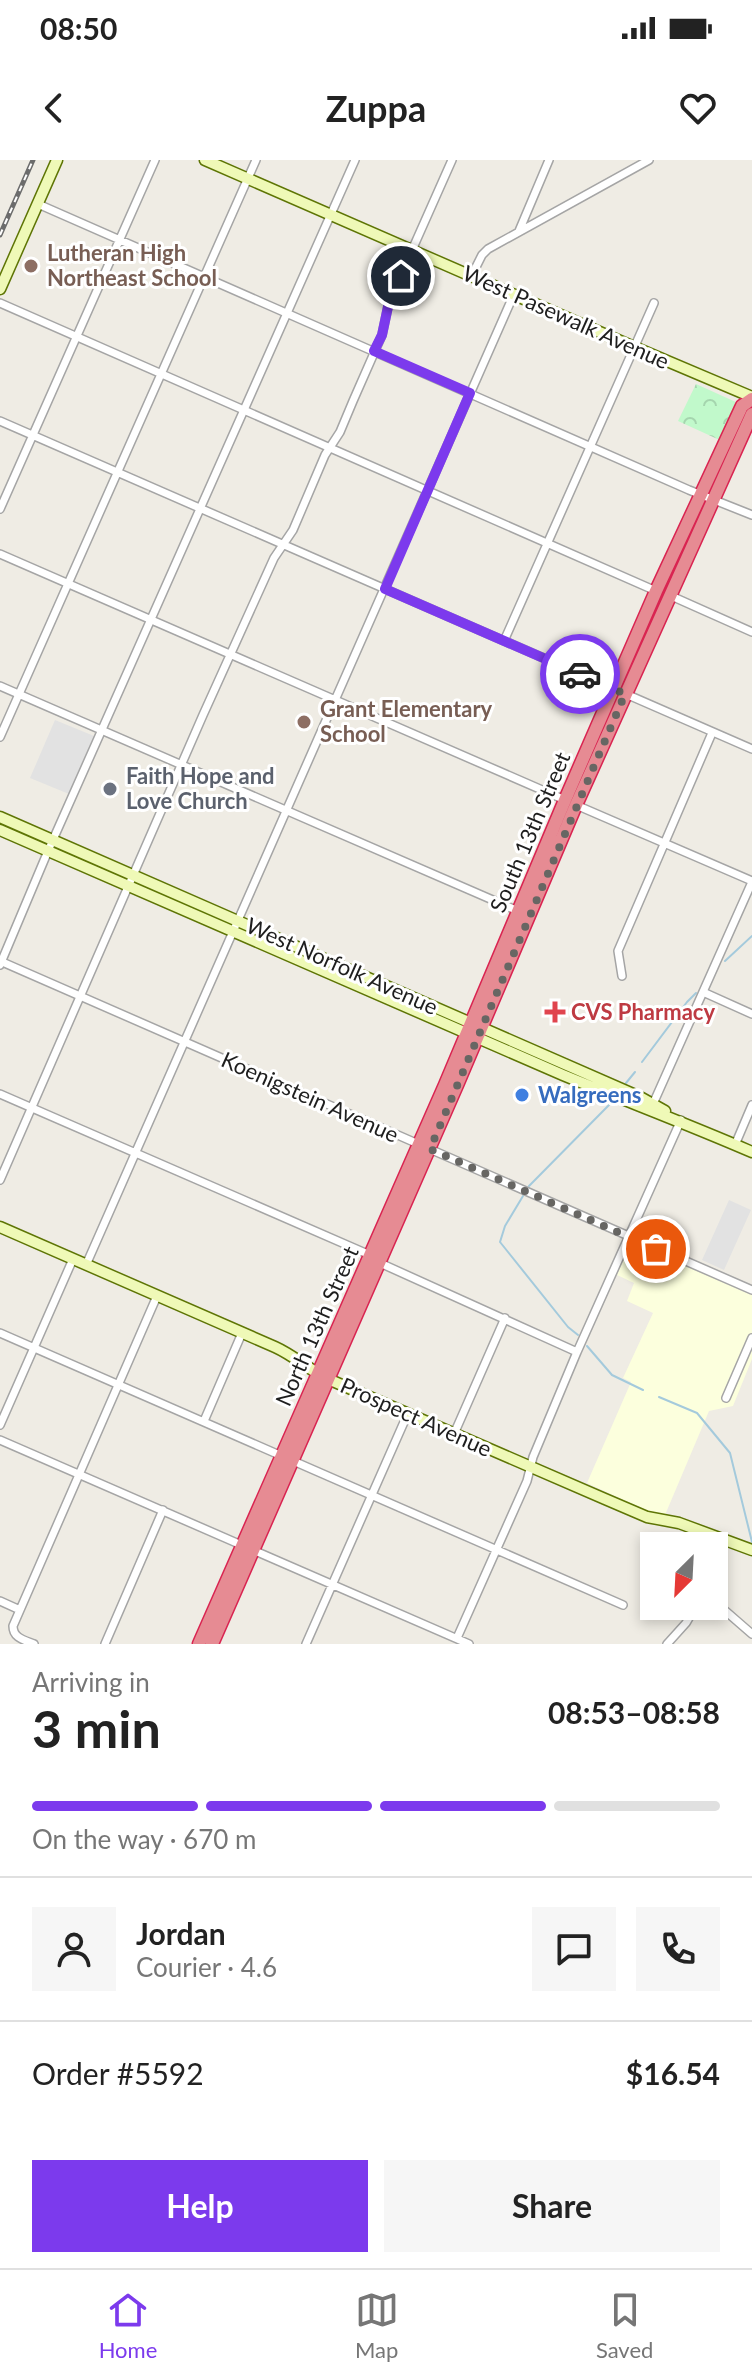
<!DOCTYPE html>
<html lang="en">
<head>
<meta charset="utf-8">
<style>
  :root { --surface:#fff; --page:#f6f6f6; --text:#222; --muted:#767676; --line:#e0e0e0; --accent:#7c3aed }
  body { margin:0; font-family:Lato,sans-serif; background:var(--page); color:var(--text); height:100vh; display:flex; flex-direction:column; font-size:30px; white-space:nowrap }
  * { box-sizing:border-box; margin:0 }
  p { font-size:26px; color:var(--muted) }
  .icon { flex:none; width:44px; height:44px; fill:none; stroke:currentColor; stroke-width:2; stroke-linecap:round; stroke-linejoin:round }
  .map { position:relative; height:1484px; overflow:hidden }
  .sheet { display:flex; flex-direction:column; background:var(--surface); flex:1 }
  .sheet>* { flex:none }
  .needle { width:52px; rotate:204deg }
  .fabs { position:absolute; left:640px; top:1372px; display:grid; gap:16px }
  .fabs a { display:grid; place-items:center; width:88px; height:88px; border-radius:0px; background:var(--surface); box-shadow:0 4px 12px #0003; font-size:40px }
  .pin { position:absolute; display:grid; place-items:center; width:68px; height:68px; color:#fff; margin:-34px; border:4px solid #fff; border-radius:50%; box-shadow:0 2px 8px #0007 }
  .courier { position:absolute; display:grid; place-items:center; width:80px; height:80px; margin:-40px; border:6px solid #7c3aed; border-radius:50%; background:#fff; color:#222; box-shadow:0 2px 10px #0007 }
  .headline em { font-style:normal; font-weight:700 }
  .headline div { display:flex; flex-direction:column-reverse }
  .headline { display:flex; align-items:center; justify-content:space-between; height:136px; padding:0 32px }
  h1 { font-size:52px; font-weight:700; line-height:60px }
  .bar { display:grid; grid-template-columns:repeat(4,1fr); gap:12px 8px; align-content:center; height:96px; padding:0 32px }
  .bar i { height:10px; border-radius:6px; background:var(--line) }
  .bar .current { background:var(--accent) }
  .bar p { grid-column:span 4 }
  .line { display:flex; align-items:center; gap:20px; padding:0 32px; border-top:2px solid var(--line) }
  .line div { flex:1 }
  .round { display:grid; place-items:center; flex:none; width:84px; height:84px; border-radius:0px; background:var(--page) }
  .action { display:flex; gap:16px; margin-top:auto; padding:16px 32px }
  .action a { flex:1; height:92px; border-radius:0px; background:var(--accent); color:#fff; font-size:32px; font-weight:700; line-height:92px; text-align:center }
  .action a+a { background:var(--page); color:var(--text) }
  .status { display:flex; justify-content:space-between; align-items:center; height:56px; padding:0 40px; background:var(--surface); direction:ltr }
  .status svg { height:22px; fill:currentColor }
  header { display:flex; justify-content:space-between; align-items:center; height:104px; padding:0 32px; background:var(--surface); font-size:36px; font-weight:700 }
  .dock { display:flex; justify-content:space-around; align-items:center; height:112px; border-top:2px solid var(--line); background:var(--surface); font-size:22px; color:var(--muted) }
  .dock a { display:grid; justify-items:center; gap:4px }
  .dock .current { color:var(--accent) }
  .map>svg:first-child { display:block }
  .education { fill:#fcffdd }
  .park { fill:url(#park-crowns) }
  .parking { fill:#e2e2e2 }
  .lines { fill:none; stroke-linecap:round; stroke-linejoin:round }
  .stream { stroke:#a4cadc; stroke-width:2 }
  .street-casing { stroke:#a5a5a5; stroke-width:10 }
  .secondary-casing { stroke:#5e7505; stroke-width:13 }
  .highway-casing { stroke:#d92451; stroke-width:15 }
  .street { stroke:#fff; stroke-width:7 }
  .secondary { stroke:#eff9b7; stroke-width:10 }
  .highway { stroke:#e68b93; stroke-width:12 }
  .rail-casing { stroke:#6c6c6c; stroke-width:5 }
  .rail { stroke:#fff; stroke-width:2; stroke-dasharray:6; stroke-linecap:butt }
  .done { stroke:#676663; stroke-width:8; stroke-dasharray:0 14.4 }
  .route { stroke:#7c3aed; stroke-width:10 }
  .education-dot { fill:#8d6e63; stroke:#fff; stroke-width:3 }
  .worship-dot { fill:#6b7280; stroke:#fff; stroke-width:3 }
  .health-dot { fill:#e0444e; stroke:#fff; stroke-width:3 }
  .shop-dot { fill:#3f7fe0; stroke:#fff; stroke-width:3 }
  .labels { text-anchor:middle; stroke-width:6; stroke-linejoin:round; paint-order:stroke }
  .education-label { font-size:22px; font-weight:bold; fill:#785e54; stroke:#fff; text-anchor:start }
  .street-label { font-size:22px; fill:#1e1e1e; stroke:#fff }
  .worship-label { font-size:22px; font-weight:bold; fill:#5b616d; stroke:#fff; text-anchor:start }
  .health-label { font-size:22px; font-weight:bold; fill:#be3a42; stroke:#fff; text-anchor:start }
  .shop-label { font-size:22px; font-weight:bold; fill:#366cbe; stroke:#fff; text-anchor:start }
</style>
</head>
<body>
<div class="status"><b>08:50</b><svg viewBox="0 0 49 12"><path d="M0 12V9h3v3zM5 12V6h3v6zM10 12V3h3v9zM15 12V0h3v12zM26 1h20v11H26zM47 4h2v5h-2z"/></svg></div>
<header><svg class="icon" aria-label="back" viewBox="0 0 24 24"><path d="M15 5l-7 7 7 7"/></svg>Zuppa<svg class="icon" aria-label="heart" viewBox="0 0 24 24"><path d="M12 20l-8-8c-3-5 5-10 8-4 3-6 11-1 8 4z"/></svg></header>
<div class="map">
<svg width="752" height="1484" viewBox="0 0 752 1484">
  <defs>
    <pattern id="park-crowns" width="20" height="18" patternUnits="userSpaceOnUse" patternTransform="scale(2)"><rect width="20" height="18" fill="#c1f9cb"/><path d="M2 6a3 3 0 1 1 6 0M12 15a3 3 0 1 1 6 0" fill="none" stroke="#a5d5ae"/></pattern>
  </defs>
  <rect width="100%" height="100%" fill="#efece4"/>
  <!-- education -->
  <path class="education" d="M 631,1082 L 752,1135 L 752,1199 L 733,1246 L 709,1251 L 665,1355 L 647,1351 L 587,1323 L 631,1222 L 623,1218 L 653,1153 L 627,1141 L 634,1123 L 617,1115 Z"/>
  <!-- park -->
  <path class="park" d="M 696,224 L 738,243 L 724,282 L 678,261 Z"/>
  <!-- parking -->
  <path class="parking" d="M 55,560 L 94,576 L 69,634 L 30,618 Z
    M 729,1040 L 751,1050 L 724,1110 L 702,1100 Z"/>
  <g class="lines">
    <!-- stream -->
    <path class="stream" d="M 725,801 L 752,776
      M 642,902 L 687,842 L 696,833
      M 626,923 L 635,912
      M 529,1026 L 609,945
      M 523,1036 L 505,1066 L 500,1082 L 568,1167 L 578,1175
      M 587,1186 L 612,1215 L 643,1230
      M 659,1237 L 697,1253 L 730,1293 L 752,1382"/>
    <defs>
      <path id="street" d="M 38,44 L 689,330 L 752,355
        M 519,71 L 549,0
        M 472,115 L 482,95 L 488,89 L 649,0
        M 0,143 L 656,431
        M 0,261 L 752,589
        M 0,349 L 155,0
        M 0,394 L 565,640
        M 669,435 L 752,472
        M 504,481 L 654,143
        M 0,526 L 518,751
        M 0,577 L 256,0
        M 576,645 L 752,721
        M 0,801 L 752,1130
        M 0,805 L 48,691 L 355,0
        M 622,816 L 618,791 L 712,573
        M 703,832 L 752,854
        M 0,934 L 370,1095 L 380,1103 L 577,1192
        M 653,944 L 752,722
        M 735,985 L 752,945
        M 0,1020 L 203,555 L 274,398 L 293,370 L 325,295 L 340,272 L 353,241 L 382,175 L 389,142 L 452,0
        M 86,1105 L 514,134
        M 0,1173 L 623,1445
        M 726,1238 L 752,1178
        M 204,1261 L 242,1173
        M 0,1265 L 73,1099
        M 454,1274 L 505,1158
        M 0,1280 L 469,1484
        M 714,1405 L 725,1380
        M 0,1441 L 20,1450
        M 714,1441 L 752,1474
        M 457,1478 L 527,1321 L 533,1297 L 577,1192 L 681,960
        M 34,1484 C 24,1480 13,1478 13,1466 L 157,1136
        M 105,1484 L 163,1350
        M 306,1484 L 408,1253
        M 667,1484 L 686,1463 L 696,1446"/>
      <path id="secondary" d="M 205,0 L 634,187 L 752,237
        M 0,129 L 57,0
        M 0,657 L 640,937 L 665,951
        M 0,670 L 563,915 C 626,941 690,965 752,992
        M 0,1067 L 275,1187 C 295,1196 309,1210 328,1219 L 605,1339 L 647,1357 L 679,1363 L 752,1390"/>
      <path id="highway" d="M 199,1484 L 445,925 L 565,640 L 656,431 L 742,246 L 752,239
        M 212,1484 L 457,925 L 576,645 L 752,254"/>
    </defs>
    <!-- street casing -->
    <use href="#street" class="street-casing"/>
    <!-- secondary casing -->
    <use href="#secondary" class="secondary-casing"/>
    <!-- highway casing -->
    <use href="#highway" class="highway-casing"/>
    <!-- street -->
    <use href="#street" class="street"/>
    <!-- secondary -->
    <use href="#secondary" class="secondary"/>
    <!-- highway -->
    <use href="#highway" class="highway"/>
    <defs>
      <path id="rail" d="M 0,75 L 33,0"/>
    </defs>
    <!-- rail casing -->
    <use href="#rail" class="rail-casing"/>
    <!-- rail -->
    <use href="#rail" class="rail"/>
  </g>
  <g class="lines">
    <!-- done -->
    <path class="done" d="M 580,514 L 625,534 L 430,989 L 656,1089"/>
    <!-- route -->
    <path class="route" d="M 401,116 L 389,142 L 382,175 L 374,191 L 470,233 L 385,429 L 580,514"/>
  </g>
  <!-- markers -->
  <g class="education-dot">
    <circle cx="31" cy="106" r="8"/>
    <circle cx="304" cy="562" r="8"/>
  </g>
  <circle class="worship-dot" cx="110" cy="629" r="8"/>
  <path class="health-dot" d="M551 840h8v8h8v8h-8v8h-8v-8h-8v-8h8z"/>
  <circle class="shop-dot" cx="522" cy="935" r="8"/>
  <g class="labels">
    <!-- education labels -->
    <g class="education-label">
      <text x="47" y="101">Lutheran High<tspan x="47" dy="25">Northeast School</tspan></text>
      <text x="320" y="557">Grant Elementary<tspan x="320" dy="25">School</tspan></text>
    </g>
    <!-- street labels -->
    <g class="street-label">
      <text transform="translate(566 157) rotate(24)" y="8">West Pasewalk Avenue</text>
      <text transform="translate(530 672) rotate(-67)" y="8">South 13th Street</text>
      <text transform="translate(342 806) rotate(24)" y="8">West Norfolk Avenue</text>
      <text transform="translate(310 937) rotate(24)" y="8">Koenigstein Avenue</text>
      <text transform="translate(317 1166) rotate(-66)" y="8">North 13th Street</text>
      <text transform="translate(416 1257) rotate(24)" y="8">Prospect Avenue</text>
    </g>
    <!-- worship labels -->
    <g class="worship-label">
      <text x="126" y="624">Faith Hope and<tspan x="126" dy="25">Love Church</tspan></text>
    </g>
    <!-- health labels -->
    <g class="health-label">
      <text x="571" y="860">CVS Pharmacy</text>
    </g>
    <!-- shop labels -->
    <g class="shop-label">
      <text x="538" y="943">Walgreens</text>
    </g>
  </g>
</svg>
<div class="fabs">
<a><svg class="needle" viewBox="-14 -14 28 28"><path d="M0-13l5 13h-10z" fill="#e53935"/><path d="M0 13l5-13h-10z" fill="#767676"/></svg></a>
</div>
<div class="pin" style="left:656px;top:1089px;background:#ea580c"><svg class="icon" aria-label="bag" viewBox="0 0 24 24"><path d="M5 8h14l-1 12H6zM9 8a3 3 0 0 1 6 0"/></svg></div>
<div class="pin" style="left:401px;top:116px;background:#1f2937"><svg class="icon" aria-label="home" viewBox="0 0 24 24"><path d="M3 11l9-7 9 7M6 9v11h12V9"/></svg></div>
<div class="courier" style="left:580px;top:514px"><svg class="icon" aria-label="car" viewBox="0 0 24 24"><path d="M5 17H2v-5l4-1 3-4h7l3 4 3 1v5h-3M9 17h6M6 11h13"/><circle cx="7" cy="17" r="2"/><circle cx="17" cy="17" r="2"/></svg></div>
</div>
<section class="sheet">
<div class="headline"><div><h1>3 min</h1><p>Arriving in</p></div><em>08:53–08:58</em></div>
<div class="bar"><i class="current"></i><i class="current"></i><i class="current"></i><i></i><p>On the way · 670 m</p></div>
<div class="line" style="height:144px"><a class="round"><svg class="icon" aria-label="person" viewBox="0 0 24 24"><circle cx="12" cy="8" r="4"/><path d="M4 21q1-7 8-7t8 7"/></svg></a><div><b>Jordan</b><p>Courier · 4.6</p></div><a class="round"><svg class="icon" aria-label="chat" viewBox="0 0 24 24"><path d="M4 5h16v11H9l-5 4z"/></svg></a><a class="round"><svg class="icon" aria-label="phone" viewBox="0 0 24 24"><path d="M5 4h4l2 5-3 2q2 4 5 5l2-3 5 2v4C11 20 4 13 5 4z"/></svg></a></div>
<div class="line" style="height:104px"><div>Order #5592</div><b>$16.54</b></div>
<div class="action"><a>Help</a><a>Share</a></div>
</section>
<nav class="dock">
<a class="current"><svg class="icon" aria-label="home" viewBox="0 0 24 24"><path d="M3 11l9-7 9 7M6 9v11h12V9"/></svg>Home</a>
<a><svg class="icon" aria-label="map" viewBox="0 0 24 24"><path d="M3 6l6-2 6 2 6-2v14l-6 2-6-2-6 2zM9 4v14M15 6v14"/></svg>Map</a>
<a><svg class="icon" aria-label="saved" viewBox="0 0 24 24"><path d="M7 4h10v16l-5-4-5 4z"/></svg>Saved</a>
</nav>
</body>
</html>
